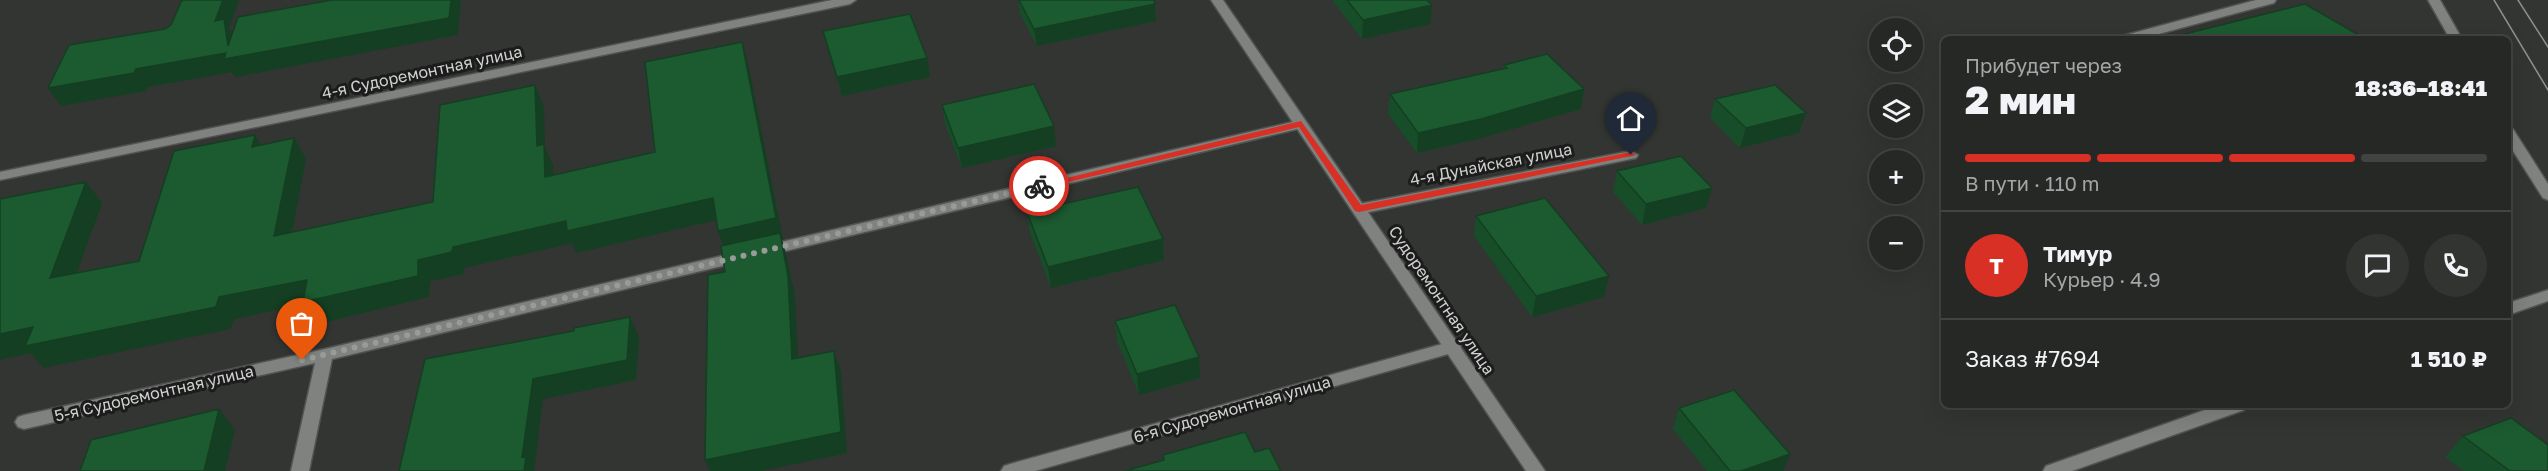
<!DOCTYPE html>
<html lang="ru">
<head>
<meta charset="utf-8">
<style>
  :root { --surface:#262826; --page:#323432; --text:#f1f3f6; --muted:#a4a6a7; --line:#424443; --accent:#d93025 }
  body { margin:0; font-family:"Golos Text",sans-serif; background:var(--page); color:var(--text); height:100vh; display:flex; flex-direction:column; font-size:22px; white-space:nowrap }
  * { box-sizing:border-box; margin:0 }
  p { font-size:20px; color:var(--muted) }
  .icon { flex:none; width:33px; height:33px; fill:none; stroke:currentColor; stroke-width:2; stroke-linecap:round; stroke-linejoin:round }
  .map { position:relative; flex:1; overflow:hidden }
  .details { position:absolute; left:1941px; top:36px; width:570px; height:372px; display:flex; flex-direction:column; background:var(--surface); border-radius:9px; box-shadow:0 6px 24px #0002,0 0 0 2px var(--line) }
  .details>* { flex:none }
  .controls { position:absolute; left:1869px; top:18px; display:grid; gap:12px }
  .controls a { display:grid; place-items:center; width:54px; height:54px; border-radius:50%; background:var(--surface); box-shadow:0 6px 24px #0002,0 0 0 2px var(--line); font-size:30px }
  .pin { position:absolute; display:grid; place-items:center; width:51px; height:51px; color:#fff; margin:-62px -26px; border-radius:50% 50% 50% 0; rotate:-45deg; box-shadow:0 0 6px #0007 }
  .pin .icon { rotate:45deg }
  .courier { position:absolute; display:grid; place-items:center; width:60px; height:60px; margin:-30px; border:4px solid #d93025; border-radius:50%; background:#fff; color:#222; box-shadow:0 2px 8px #0007 }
  .headline em { font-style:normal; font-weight:800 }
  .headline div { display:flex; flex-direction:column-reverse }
  .headline { display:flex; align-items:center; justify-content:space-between; height:102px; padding:0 24px }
  h1 { font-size:39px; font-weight:800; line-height:45px }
  .bar { display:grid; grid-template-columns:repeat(4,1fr); gap:9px 6px; align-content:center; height:72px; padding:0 24px }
  .bar i { height:8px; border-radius:4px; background:var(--line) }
  .bar .selected { background:var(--accent) }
  .bar p { grid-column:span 4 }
  .line { display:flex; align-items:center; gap:15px; padding:0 24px; border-top:2px solid var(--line) }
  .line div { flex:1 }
  .round { display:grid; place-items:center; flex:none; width:63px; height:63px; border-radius:32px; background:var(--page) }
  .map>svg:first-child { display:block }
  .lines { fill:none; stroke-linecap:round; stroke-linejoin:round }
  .minor-casing { stroke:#515351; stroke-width:3 }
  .tertiary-casing { stroke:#515351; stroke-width:3 }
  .secondary-casing { stroke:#515351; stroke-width:3 }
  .minor { fill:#7f827f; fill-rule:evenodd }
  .tertiary { fill:#7f827f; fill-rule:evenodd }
  .secondary { fill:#7f827f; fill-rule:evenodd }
  .tram { stroke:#8e908e; stroke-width:1.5 }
  .wall { fill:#184d29 }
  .shaded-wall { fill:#143f22 }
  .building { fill:#1c5a30; stroke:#143f22; stroke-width:1.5 }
  .route { fill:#d93025 }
  .done { stroke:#999b99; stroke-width:6; stroke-dasharray:0 10.8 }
  .labels { text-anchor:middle; stroke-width:6; stroke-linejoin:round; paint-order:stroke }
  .street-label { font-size:16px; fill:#d0d2d0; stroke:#1b1c1b }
</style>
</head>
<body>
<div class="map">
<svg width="2548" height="471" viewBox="0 0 2548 471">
  <rect width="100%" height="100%" fill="#323532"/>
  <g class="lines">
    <defs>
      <path id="minor" d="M 832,0 L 856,0 L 850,4 L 0,180 L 0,172 Z
        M 2256,0 L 2276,0 L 2274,3 L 2140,39 L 2120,39 L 2122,36 Z
        M 1301,120 L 1308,124 L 1306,127 L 332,359 L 309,471 L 291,471 L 315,363 L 24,429 L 18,427 L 15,422 L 18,417 L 24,415 L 325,349 Z
        M 1631,151 L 1638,155 L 1636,158 L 1359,214 L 1352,209 L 1359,204 Z
        M 2548,290 L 2548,301 L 2508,315 L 2508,303 Z
        M 1453,341 L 1459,343 L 1461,347 L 1459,351 L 1035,471 L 1001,471 L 1004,466 L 1010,464 Z
        M 2219,405 L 2247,405 L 2244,410 L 2072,471 L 2043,471 L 2046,466 Z"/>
      <path id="tertiary" d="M 1211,0 L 1223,0 L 1545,471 L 1526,471 Z"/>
      <path id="secondary" d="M 2428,0 L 2440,0 L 2462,39 L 2450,39 Z
        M 2508,128 L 2513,129 L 2548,184 L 2548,200 L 2543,198 L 2508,143 Z"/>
    </defs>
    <!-- minor casing -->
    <use href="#minor" class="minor-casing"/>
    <!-- tertiary casing -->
    <use href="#tertiary" class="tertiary-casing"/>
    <!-- secondary casing -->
    <use href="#secondary" class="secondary-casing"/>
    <!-- minor -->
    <use href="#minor" class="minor"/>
    <!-- tertiary -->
    <use href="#tertiary" class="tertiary"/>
    <!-- secondary -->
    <use href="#secondary" class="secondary"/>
    <!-- tram -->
    <path class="tram" d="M 2494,0 L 2548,90
      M 2518,0 L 2548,47"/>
  </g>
  <!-- wall -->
  <path class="wall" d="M 1018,0 L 1154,0 L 1156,21 L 1037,46 L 1020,14 Z
    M 1332,0 L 1427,0 L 1430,24 L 1362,39 Z
    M 823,31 L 927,58 L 930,77 L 842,96 Z
    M 1504,65 L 1584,89 L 1581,109 L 1478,139 L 1417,153 L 1388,114 L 1390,94 L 1504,69 Z
    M 1715,99 L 1799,133 L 1740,148 L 1710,118 Z
    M 942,105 L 1056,146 L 962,168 L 945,124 Z
    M 1617,171 L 1706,208 L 1642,225 L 1613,192 Z
    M 1027,212 L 1163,239 L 1164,260 L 1051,288 L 1030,233 Z
    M 1476,216 L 1604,297 L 1532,317 L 1474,236 Z
    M 1115,321 L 1199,357 L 1200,378 L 1139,395 L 1117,341 Z
    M 1679,408 L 1783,471 L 1707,471 L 1673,429 Z
    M 2463,436 L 2548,471 L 2464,471 L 2445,457 Z"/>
  <!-- shaded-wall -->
  <path class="shaded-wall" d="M 223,0 L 239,0 L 229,28 L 234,37 L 451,0 L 461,0 L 458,35 L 235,77 L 232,72 L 148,87 L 146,91 L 61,106 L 48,88 L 136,69 L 226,53 L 215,21 Z
    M 1155,4 L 1156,21 L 1037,46 L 1034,29 Z
    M 1432,5 L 1430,24 L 1362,39 L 1363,20 Z
    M 742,42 L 748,63 L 783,239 L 782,240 L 786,253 L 795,296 L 799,380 L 726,253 L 718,231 Z
    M 927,58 L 930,77 L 842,96 L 837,77 Z
    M 535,85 L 544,106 L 545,147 L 553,165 L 554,198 L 545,177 L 537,146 Z
    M 1584,89 L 1581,109 L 1478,139 L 1417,153 L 1418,133 Z
    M 1806,113 L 1799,133 L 1740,148 L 1746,128 Z
    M 1054,126 L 1056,146 L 962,168 L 958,148 Z
    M 255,135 L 268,156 L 252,147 Z
    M 294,138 L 306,159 L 287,258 L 274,236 Z
    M 86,182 L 102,203 L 67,300 L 50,278 Z
    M 1712,188 L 1706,208 L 1642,225 L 1646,204 Z
    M 713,198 L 721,219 L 576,253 L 572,243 L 464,268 L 463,274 L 430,281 L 429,297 L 317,324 L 304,304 L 234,319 L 230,329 L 43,368 L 31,353 L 0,360 L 0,334 L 33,327 L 219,297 L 307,280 L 418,260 L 453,247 L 566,221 Z
    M 1163,239 L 1164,260 L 1051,288 L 1048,267 Z
    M 1609,276 L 1604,297 L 1532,317 L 1536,296 Z
    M 630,317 L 639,337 L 636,380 L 543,399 L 534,471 L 524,471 L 522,457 L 533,379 Z
    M 834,351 L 841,371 L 847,453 L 762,471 L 710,471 L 705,460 Z
    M 1199,357 L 1200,378 L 1139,395 L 1137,374 Z
    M 219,409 L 235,430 L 225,471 L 204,471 Z
    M 1790,454 L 1783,471 L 1741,471 Z"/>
  <!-- building -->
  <path class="building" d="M 182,0 L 223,0 L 215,21 L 224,19 L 228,46 L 238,17 L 332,0 L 451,0 L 449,18 L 224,59 L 226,53 L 136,69 L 134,73 L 48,88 L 69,45 L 165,29 L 171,25 Z
    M 1019,0 L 1154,0 L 1155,4 L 1034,29 Z
    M 1347,0 L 1427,0 L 1432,5 L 1363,20 Z
    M 2305,4 L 2364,38 L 2165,39 Z
    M 910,14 L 927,58 L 837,77 L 823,31 Z
    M 742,42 L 776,218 L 718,231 L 713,198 L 567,231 L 566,221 L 453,247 L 452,252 L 418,260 L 418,276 L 303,302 L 307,280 L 219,297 L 216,307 L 25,346 L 33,327 L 0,334 L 0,199 L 86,182 L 50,278 L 139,261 L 174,151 L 255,135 L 252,147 L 294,138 L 274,236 L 433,202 L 440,105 L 535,85 L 537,146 L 544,144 L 545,177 L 655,152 L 645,62 Z
    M 1547,54 L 1584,89 L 1481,119 L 1418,133 L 1390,94 L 1507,68 L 1504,65 Z
    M 1034,84 L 1054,126 L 958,148 L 942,105 Z
    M 1775,85 L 1806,113 L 1746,128 L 1715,99 Z
    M 1681,156 L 1712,188 L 1646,204 L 1617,171 Z
    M 1138,187 L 1163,239 L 1048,267 L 1027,212 Z
    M 1545,198 L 1609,276 L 1536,296 L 1476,216 Z
    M 780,233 L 788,276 L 792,359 L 834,351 L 841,432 L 705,460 L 708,275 L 725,272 L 721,246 Z
    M 1175,305 L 1199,357 L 1137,374 L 1115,321 Z
    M 630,317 L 627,360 L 533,379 L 522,457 L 526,456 L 524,471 L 399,471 L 425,359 L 574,331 L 574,328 Z
    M 1734,390 L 1790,454 L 1741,471 L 1730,471 L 1679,408 Z
    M 219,409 L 204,471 L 80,471 L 91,440 Z
    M 2511,418 L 2548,445 L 2548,471 L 2510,471 L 2463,436 Z
    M 1245,432 L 1255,452 L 1269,448 L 1281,471 L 1125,471 L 1164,460 L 1163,455 Z"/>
  <!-- route -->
  <path class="route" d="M 1301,121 L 1361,205 L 1631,152 L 1636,155 L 1359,212 L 1355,211 L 1299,127 L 1039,189 L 1034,186 Z"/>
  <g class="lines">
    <!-- done -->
    <path class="done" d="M 302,360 L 1039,186"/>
  </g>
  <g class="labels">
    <!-- street labels -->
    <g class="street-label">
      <text transform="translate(422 72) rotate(-12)" y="6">4-я Судоремонтная улица</text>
      <text transform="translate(1491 164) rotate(-11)" y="6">4-я Дунайская улица</text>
      <text transform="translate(1442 300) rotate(56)" y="6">Судоремонтная улица</text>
      <text transform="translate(154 393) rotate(-13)" y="6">5-я Судоремонтная улица</text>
      <text transform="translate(1232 409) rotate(-16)" y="6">6-я Судоремонтная улица</text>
    </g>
  </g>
</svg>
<div class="controls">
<a><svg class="icon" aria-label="locate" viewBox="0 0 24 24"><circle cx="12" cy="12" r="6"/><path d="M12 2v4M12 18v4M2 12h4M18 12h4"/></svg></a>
<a><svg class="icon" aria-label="layers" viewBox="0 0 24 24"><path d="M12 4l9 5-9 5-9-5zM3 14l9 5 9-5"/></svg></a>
<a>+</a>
<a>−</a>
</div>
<div class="pin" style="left:302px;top:360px;background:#ea580c"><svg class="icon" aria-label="bag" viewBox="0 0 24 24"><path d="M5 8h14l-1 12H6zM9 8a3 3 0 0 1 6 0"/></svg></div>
<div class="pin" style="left:1631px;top:155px;background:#1f2937"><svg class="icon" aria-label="home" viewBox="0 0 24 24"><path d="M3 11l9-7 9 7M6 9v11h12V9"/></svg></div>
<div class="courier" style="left:1039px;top:186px"><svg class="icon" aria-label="bike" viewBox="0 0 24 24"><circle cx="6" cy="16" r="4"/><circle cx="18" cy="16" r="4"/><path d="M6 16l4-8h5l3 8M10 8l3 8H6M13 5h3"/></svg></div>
<section class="details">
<div class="headline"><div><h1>2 мин</h1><p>Прибудет через</p></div><em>18:36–18:41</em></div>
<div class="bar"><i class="selected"></i><i class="selected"></i><i class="selected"></i><i></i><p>В пути · 110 m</p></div>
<div class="line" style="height:108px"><b class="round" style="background:var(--accent);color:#fff">Т</b><div><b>Тимур</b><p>Курьер · 4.9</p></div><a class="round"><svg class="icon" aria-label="chat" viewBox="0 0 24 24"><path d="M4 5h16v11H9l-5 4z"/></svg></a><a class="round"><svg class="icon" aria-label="phone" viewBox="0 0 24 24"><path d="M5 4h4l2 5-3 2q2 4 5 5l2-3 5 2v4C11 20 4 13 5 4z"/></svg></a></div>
<div class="line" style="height:78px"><div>Заказ #7694</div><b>1 510 ₽</b></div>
</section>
</div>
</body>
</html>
